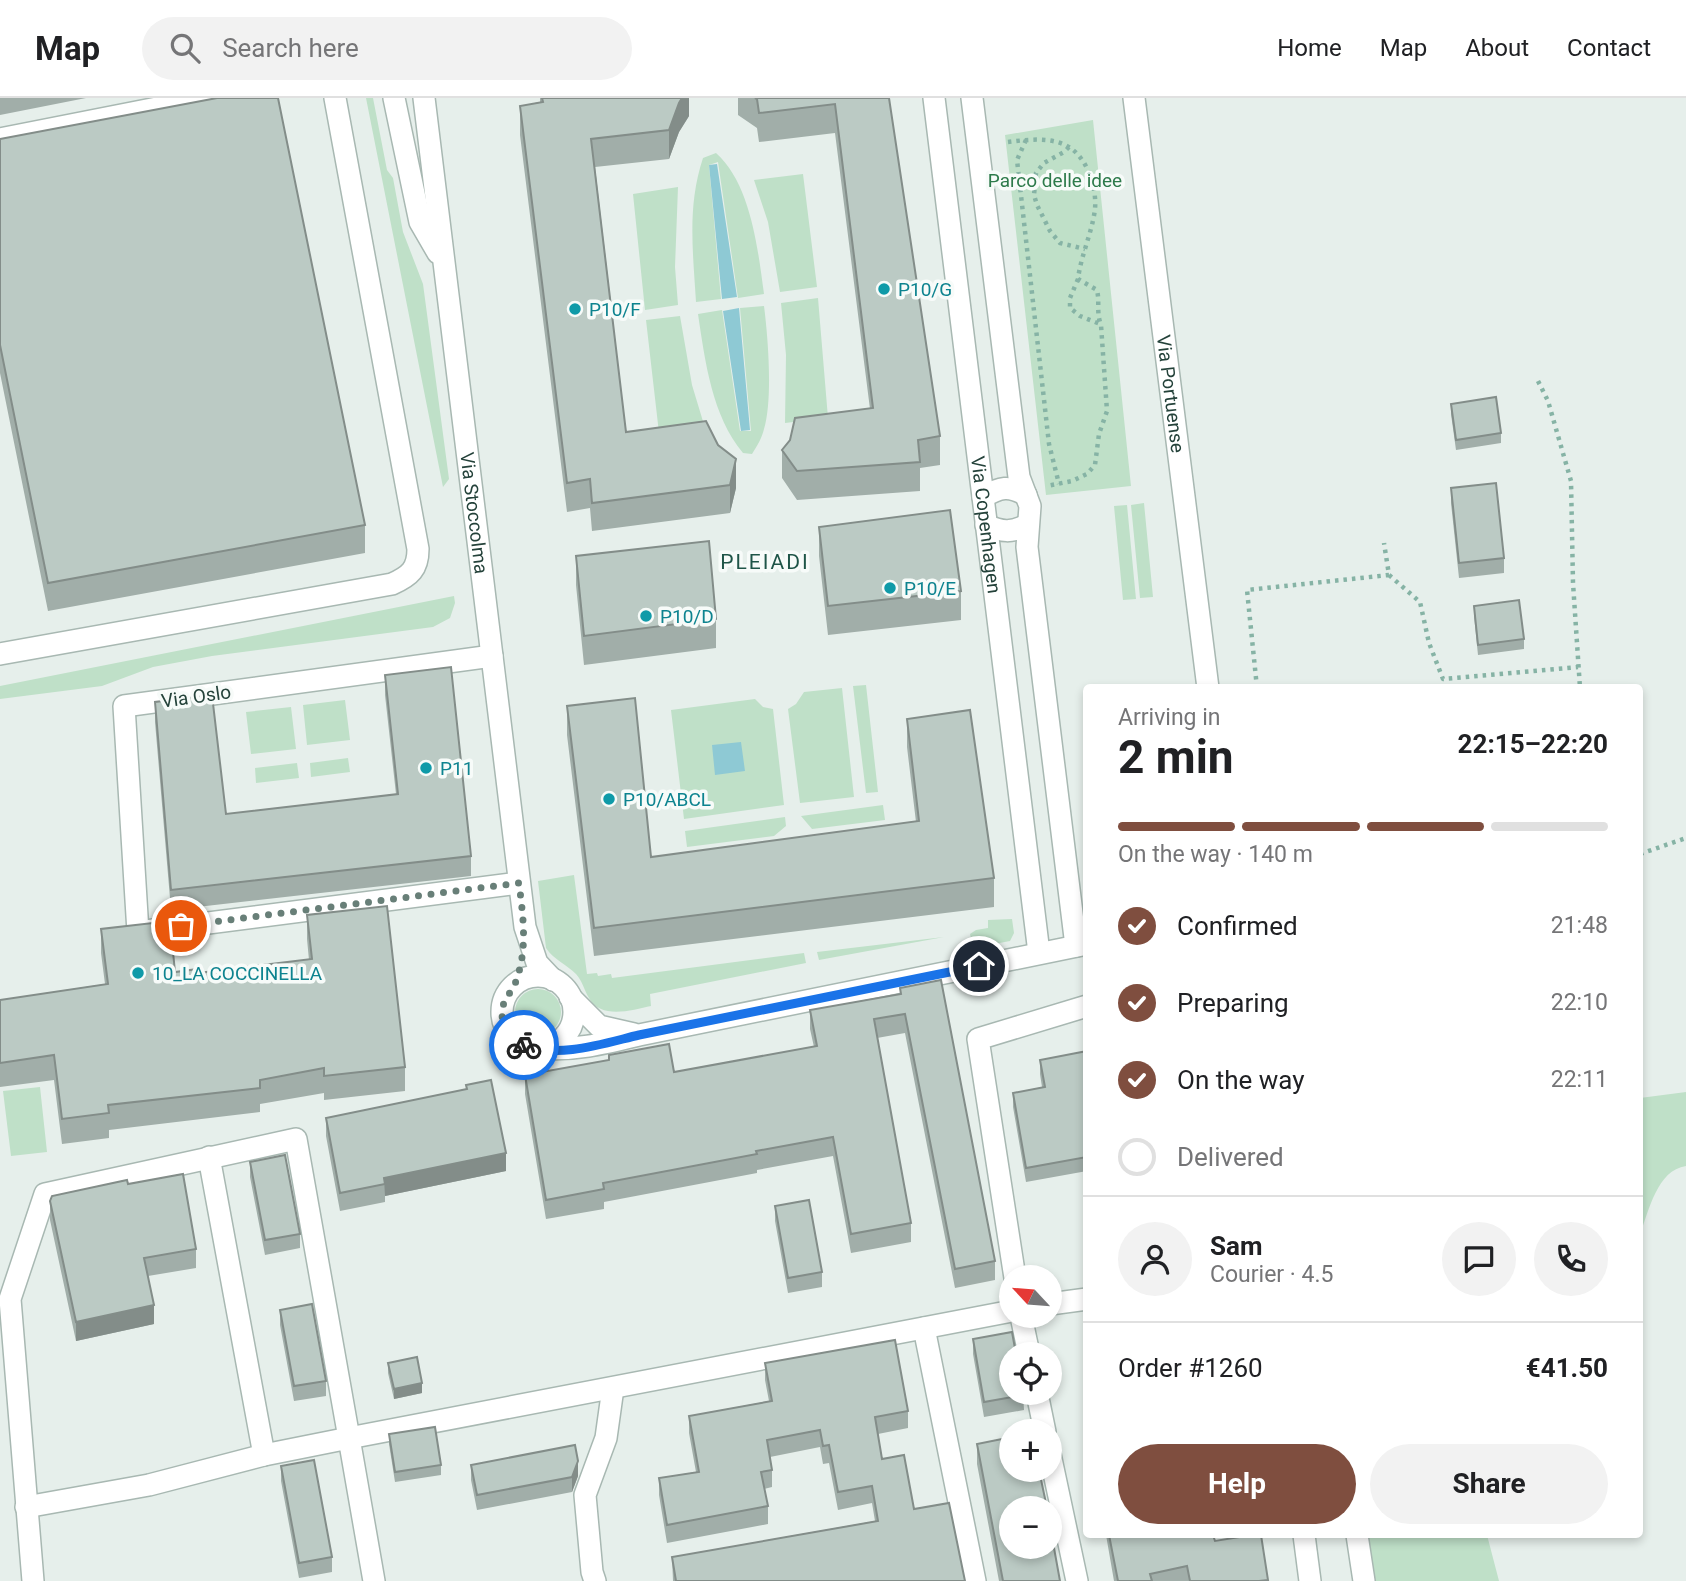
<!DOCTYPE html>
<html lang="en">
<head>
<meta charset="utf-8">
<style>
  :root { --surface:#fff; --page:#f2f2f2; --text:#202124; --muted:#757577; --line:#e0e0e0; --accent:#7f4e3f }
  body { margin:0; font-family:Roboto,sans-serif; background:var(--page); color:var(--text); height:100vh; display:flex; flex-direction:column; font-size:26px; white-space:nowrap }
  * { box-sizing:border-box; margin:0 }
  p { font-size:23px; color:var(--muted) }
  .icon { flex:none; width:38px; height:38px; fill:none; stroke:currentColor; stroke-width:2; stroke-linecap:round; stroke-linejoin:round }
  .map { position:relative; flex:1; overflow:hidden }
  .details { position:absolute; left:1083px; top:586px; width:560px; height:854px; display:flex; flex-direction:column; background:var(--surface); border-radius:7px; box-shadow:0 4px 10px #0003 }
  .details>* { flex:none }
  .needle { width:46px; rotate:296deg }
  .buttons { position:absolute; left:999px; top:1167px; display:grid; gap:14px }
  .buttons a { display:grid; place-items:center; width:63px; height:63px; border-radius:50%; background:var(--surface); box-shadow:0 4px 10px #0003; font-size:35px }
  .pin { position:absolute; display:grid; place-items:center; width:60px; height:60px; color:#fff; margin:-30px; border:4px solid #fff; border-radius:50%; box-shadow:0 2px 7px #0007 }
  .courier { position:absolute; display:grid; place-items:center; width:70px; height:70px; margin:-35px; border:5px solid #1a73e8; border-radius:50%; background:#fff; color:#222; box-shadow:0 2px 9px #0007 }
  .head em { font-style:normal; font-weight:700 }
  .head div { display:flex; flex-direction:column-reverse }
  .head { display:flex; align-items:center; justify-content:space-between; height:119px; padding:0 35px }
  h1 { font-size:46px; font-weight:700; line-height:52px }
  .bar { display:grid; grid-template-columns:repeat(4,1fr); gap:10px 7px; align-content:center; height:84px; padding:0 35px }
  .bar i { height:9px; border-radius:5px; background:var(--line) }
  .bar .active { background:var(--accent) }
  .bar p { grid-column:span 4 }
  .line { display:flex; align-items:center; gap:18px; padding:0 35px; border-top:2px solid var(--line) }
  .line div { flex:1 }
  .round { display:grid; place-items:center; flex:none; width:74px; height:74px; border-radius:37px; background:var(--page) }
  ol { padding:0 35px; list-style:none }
  li { display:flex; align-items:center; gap:21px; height:77px }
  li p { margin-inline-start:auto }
  li .icon { padding:7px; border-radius:50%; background:var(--accent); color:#fff; stroke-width:4 }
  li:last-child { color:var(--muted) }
  li i { width:38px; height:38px; border:4px solid var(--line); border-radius:50% }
  .button { display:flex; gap:14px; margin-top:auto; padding:14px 35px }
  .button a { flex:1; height:80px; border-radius:42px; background:var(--accent); color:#fff; font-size:28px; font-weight:700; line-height:80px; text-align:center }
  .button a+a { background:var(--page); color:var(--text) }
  header { display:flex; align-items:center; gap:42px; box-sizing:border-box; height:98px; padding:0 35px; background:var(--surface); border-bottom:2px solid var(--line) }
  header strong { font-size:33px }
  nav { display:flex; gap:38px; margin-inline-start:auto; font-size:24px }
  .search { width:490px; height:63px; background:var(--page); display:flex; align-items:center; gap:18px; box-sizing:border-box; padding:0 24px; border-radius:38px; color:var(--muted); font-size:26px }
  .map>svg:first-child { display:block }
  .green { fill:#bfe0c8 }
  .water { fill:#8ec9d4 }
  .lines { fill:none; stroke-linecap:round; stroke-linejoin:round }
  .minor-casing { stroke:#a8b8b2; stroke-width:24 }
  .path { stroke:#86b3a5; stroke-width:4.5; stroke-dasharray:3.5 5; stroke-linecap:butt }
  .minor { stroke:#fff; stroke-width:21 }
  .wall { fill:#a1aea9 }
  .shaded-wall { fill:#838d89 }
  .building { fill:#bbcac4; stroke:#838d89; stroke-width:2 }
  .done { stroke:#687f78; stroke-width:7; stroke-dasharray:0 12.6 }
  .route { stroke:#1a73e8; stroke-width:9 }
  .culture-dot { fill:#0f9aa8; stroke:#f7fbf9; stroke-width:2.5 }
  .labels { text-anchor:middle; stroke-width:7; stroke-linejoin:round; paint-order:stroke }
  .park-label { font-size:19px; fill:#2d7a4b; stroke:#f7fbf9 }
  .culture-label { font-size:19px; fill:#0d838f; stroke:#f7fbf9; text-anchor:start }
  .street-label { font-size:19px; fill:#24423a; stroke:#f7fbf9 }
  .neighbourhood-label { font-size:21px; letter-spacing:2px; fill:#1f5548; stroke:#f7fbf9 }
</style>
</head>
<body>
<header>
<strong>Map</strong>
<div class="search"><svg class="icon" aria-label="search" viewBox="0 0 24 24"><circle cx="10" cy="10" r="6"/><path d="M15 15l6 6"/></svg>Search here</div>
<nav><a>Home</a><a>Map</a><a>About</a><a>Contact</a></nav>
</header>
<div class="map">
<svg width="1686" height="1483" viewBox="0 0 1686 1483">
  <rect width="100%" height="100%" fill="#e6efeb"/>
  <!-- green -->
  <path class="green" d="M 366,0 L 373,0 L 387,72 L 393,80 L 403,134 L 423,186 L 449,381 L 443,389 Z
    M 1093,22 L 1131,388 L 1046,397 L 1005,37 Z
    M 716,55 C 751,86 758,152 764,196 L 738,200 L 718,64 L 709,67 L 721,201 L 696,204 C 693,154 687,108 703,60 Z
    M 803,76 L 817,189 L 780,194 L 768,124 L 754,82 Z
    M 678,89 L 675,169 L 678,207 L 645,212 L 633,96 Z
    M 818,200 L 828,320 L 785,325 L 786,257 L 781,205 Z
    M 764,208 C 768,239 773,301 764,331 C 762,340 757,348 752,356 L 743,355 C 712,318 705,263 698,216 L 722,212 L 740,333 L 751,333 L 740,210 Z
    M 680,218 L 692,287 L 705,330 L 659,335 L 646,222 Z
    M 1144,405 L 1153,499 L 1140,500 L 1131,407 Z
    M 1127,407 L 1136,501 L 1123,502 L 1114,408 Z
    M 454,498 L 455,505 L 450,520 L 433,529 L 212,558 L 153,569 L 102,588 L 0,601 L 0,588 Z
    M 866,587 L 878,694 L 866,695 L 853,588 Z
    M 842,590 L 854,699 L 800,705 L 788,611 L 796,606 L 804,594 Z
    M 755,601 L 763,609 L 773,611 L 784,707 L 684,721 L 671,612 Z
    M 345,602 L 350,642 L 307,647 L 303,607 Z
    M 291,609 L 296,651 L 251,656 L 246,614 Z
    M 348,660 L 350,674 L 311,679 L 310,665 Z
    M 297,665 L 299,680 L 256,685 L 255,670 Z
    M 883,707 L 885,722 L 812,731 L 801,718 Z
    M 785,719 L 786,728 L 774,738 L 687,749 L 685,733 Z
    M 574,777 L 587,876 L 597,875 L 598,878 L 611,876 L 612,880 L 804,855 L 806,865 L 650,896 L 651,908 C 632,912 601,922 589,900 C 584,892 583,884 576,876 C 566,866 554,862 546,850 L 538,783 Z
    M 1012,821 L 1014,835 L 1010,843 L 973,850 L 970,836 L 976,832 L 988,830 L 988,822 Z
    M 944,839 L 819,862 L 817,854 Z
    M515 914a23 23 0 1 1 46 0a23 23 0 1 1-46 0Z
    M 40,989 L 47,1054 L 11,1058 L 3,993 Z
    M 1686,994 L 1686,1068 C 1657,1072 1649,1113 1640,1136 L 1640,1000 Z
    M 1367,1437 L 1487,1437 L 1499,1483 L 1374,1483 Z"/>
  <!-- water -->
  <path class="water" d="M 717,66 L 737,199 L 722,201 L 709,67 Z
    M 739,210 L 750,332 L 741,333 L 723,213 Z
    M 741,644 L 745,673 L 715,677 L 712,647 Z"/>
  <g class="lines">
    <defs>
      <g id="minor">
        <path d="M 394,0 L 420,124 L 438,155"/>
        <path id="s1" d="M 424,0 L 525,829 L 537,865 L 553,882"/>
        <path id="s2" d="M 934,0 L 1039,855"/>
        <path d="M 972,0 L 1019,379 L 1030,408 L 1027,449 L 1076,848"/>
        <path id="s3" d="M 1134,0 L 1208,590"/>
        <path d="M 0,41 L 208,0"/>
        <path d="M 983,399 C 1000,389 1009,387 1026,397"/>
        <path d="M 986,427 C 1002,434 1011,435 1027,427"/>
        <path d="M 0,556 L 392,486 C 410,478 418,471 418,451 L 335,0"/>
        <path d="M 492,558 L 124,608 L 138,834 L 519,785"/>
        <circle cx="538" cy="914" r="36"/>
        <path d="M 570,899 L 599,928 L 634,936"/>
        <path d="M 541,950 C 576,953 606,945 639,937 L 1087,846"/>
        <path d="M 209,1059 L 264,1357"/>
        <path d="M 1015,1180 L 978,941 L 1087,908"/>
        <path d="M 1050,1206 L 1087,1201"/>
        <path d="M 1021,1218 L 1029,1256"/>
        <path d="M 924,1230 L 975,1483"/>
        <path d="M 1037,1295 L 1045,1334"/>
        <path d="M 1050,1356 L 1077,1483"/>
        <path d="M 26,1409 L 149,1387 L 264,1357 L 349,1340 L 374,1483"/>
        <path d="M 1304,1437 L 1310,1483"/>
        <path d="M 1357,1437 L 1364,1483"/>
        <path d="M 33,1483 L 10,1201 L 45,1096 L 296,1041 L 349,1340 L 1012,1213"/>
        <path d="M 595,1483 L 592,1474 L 585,1397 L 606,1340 L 613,1290"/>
      </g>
    </defs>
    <!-- minor casing -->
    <use href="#minor" class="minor-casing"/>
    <!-- path -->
    <path class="path" d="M 1026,42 L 1017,62 L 1049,346 L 1059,386
      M 1008,44 C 1025,42 1046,39 1063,46 C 1086,55 1097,88 1095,111 C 1092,135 1081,157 1078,181 L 1097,192 C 1100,205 1096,214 1101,227 L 1107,313 L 1099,336 L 1095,367 L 1087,376 L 1072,383 L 1047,388
      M 1069,49 L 1064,54 L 1044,65 L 1036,75 L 1034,97 L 1037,107 L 1050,133 L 1060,145 L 1085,151
      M 1078,181 L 1070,200 L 1070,210 L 1080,218 L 1100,226
      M 1538,283 L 1548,303 L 1571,383 L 1573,485 L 1580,590
      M 1389,477 L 1420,504 L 1429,545 L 1443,581 L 1578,569
      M 1257,590 L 1247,492 L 1389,477 L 1384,445
      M 1640,756 L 1686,740"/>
    <!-- minor -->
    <use href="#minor" class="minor"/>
  </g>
  <!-- wall -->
  <path class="wall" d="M 0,0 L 86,0 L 0,17 Z
    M 540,0 L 689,0 L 689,18 L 679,34 L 669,61 L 595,69 L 626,334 L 736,390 L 730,415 L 592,433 L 590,410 L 567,414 L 520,37 L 520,8 L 540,4 Z
    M 738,0 L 889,0 L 940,338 L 940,367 L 920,370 L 920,393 L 797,402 L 782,380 L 782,352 L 870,311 L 835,35 L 759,44 L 757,30 L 738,17 Z
    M 0,41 L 365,427 L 365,455 L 48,513 L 0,275 Z
    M 1451,306 L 1501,335 L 1501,345 L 1456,352 L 1451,316 Z
    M 1451,390 L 1504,460 L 1504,475 L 1459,480 L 1451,405 Z
    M 819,429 L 961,493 L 961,522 L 828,537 L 819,458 Z
    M 576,458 L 716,521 L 716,550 L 584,567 L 576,487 Z
    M 1474,508 L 1524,541 L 1524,551 L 1478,557 L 1474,518 Z
    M 385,577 L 471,758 L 471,778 L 171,812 L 155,624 L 155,604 L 226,716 L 396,696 L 385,597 Z
    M 567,608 L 651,759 L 916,724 L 907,649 L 907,621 L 994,780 L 994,809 L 594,858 L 567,637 Z
    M 307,817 L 405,969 L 405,993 L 324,1002 L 324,995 L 260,1006 L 260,1014 L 109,1032 L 109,1040 L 62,1046 L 54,982 L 0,989 L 0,902 L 105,886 L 101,855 L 101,831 L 175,874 L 198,875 L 309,862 L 307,841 Z
    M 900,890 L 995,1163 L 995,1182 L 955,1190 L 905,935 L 877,940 L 911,1125 L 911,1144 L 851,1155 L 833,1058 L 757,1072 L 757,1075 L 604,1104 L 604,1111 L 546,1121 L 525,996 L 525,977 L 609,962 L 609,957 L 674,974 L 814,949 L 810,931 L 810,912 L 900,896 Z
    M 1087,953 L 1087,1073 L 1026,1084 L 1013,1009 L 1013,995 L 1042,989 L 1040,976 L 1040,962 Z
    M 466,987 L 506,1073 L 385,1098 L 385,1104 L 340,1113 L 326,1038 L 326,1020 L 466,991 Z
    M 250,1064 L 300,1136 L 300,1150 L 265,1157 L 250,1079 Z
    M 128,1086 L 196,1151 L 196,1170 L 148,1178 L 154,1226 L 76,1243 L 50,1122 L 50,1103 Z
    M 775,1108 L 822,1174 L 822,1189 L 788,1195 L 775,1123 Z
    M 280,1212 L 326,1283 L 326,1298 L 294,1303 L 280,1227 Z
    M 973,1241 L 1023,1295 L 1024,1312 L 984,1319 L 973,1256 Z
    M 388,1265 L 422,1295 L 394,1301 L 388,1275 Z
    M 765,1265 L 908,1313 L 908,1330 L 878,1336 L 882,1361 L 914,1411 L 965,1483 L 673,1483 L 672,1459 L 875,1423 L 872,1405 L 838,1412 L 829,1365 L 823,1366 L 820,1349 L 770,1359 L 772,1372 L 772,1389 L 764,1391 L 768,1408 L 768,1426 L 667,1445 L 659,1397 L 659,1380 L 696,1374 L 689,1335 L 689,1318 L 769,1303 L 765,1282 Z
    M 389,1336 L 441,1367 L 441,1377 L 395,1384 L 389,1346 Z
    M 977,1346 L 1060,1483 L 999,1483 L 977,1366 Z
    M 471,1367 L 578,1378 L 572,1394 L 477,1412 L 471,1382 Z
    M 281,1368 L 332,1459 L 332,1474 L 299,1480 L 281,1383 Z
    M 1106,1437 L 1213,1437 L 1215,1443 L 1261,1437 L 1268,1483 L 1114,1483 Z"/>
  <!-- shaded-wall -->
  <path class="shaded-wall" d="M 682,0 L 689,0 L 689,18 L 679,34 L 669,61 L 669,32 L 679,5 Z
    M 736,361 L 736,390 L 730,415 L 730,387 Z
    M 506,1055 L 506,1073 L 385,1098 L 384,1080 Z
    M 154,1207 L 154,1226 L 76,1243 L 76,1224 Z
    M 422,1285 L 422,1295 L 394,1301 L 394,1291 Z
    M 578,1363 L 578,1378 L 572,1394 L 572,1379 Z"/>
  <!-- building -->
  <path class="building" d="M 217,0 L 278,0 L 365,427 L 48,485 L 0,247 L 0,41 Z
    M 542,0 L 682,0 L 679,5 L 669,32 L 591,41 L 626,334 L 706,323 L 718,347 L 736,361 L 730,387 L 592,405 L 590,381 L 567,385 L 520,8 L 543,4 Z
    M 755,0 L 889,0 L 940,338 L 918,342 L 920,364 L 797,373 L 782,352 L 790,342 L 795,320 L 873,310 L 835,6 L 759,15 L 757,1 Z
    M 1496,299 L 1501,335 L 1456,342 L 1451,306 Z
    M 1496,385 L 1504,460 L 1459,465 L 1451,390 Z
    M 950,412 L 961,493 L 828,508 L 819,429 Z
    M 709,443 L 716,521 L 584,538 L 576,458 Z
    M 1519,502 L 1524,541 L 1478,547 L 1474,508 Z
    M 451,569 L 471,758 L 171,792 L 155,604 L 212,597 L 226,716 L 398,696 L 385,577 Z
    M 635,600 L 651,759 L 919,723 L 907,621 L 970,612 L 994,780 L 594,830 L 567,608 Z
    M 387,808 L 405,969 L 324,978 L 324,970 L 260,982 L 260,990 L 108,1007 L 109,1015 L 62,1021 L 54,957 L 0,965 L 0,902 L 108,886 L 101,831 L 170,823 L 175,874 L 198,871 L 198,875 L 312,861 L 307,817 Z
    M 941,882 L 995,1163 L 955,1171 L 905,916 L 874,921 L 911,1125 L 851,1136 L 833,1039 L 756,1053 L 757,1056 L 603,1085 L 604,1091 L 546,1102 L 525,977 L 609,962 L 609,957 L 669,946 L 674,974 L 817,948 L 810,912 L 901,896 L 900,890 Z
    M 1087,953 L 1087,1059 L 1026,1070 L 1013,995 L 1045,989 L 1040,962 Z
    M 491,982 L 506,1055 L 384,1080 L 385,1086 L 340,1095 L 326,1020 L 467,991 L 466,987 Z
    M 285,1057 L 300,1136 L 265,1142 L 250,1064 Z
    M 183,1076 L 196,1151 L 144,1160 L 154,1207 L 76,1224 L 50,1103 L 52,1098 L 127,1082 L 128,1086 Z
    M 809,1102 L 822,1174 L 788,1180 L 775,1108 Z
    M 312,1206 L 326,1283 L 294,1288 L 280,1212 Z
    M 1012,1234 L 1016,1256 L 1012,1256 L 1012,1295 L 1023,1295 L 1024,1297 L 984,1304 L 973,1241 Z
    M 895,1242 L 908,1313 L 875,1319 L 882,1361 L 904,1357 L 914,1411 L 949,1405 L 965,1483 L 676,1483 L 672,1459 L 878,1423 L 872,1388 L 838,1394 L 829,1347 L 823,1348 L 820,1332 L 767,1342 L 772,1372 L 761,1374 L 768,1408 L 667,1427 L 659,1380 L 699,1374 L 689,1318 L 772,1303 L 765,1265 Z
    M 417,1259 L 422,1285 L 394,1291 L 388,1265 Z
    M 435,1329 L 441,1367 L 395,1374 L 389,1336 Z
    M 1012,1339 L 1012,1372 L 1039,1372 L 1047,1410 L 1012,1410 L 1012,1449 L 1050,1449 L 1050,1428 L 1060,1483 L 1003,1483 L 977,1346 Z
    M 575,1347 L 578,1363 L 572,1379 L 477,1397 L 471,1367 Z
    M 314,1362 L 332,1459 L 299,1465 L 281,1368 Z
    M 1109,1437 L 1213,1437 L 1215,1443 L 1252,1437 L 1261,1437 L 1268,1482 L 1259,1483 L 1190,1483 L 1187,1468 L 1150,1476 L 1152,1483 L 1118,1483 Z"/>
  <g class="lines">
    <!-- done -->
    <path class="done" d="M 181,828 L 519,785 C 523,818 528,851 516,883 C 512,895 501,902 502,917 C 503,931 512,941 524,947"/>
    <!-- route -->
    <path class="route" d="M 524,947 C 558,961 605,945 639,937 L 979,868"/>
  </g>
  <!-- markers -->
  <g class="culture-dot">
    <circle cx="884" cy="191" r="7"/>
    <circle cx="575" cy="211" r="7"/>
    <circle cx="890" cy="490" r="7"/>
    <circle cx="646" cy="518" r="7"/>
    <circle cx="426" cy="670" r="7"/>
    <circle cx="609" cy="701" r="7"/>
    <circle cx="138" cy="875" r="7"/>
  </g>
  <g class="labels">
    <!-- park labels -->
    <g class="park-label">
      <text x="1055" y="89">Parco delle idee</text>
    </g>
    <!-- culture labels -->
    <g class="culture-label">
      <text x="898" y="198">P10/G</text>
      <text x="589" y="218">P10/F</text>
      <text x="904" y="497">P10/E</text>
      <text x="660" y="525">P10/D</text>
      <text x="440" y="677">P11</text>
      <text x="623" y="708">P10/ABCL</text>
      <text x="152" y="882">10_LA COCCINELLA</text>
    </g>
    <!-- street labels -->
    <g class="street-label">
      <text dy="7" stroke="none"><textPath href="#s3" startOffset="298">Via Portuense</textPath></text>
      <text dy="7" stroke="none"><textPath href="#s1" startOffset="418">Via Stoccolma</textPath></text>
      <text dy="7" stroke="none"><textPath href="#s2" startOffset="430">Via Copenhagen</textPath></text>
      <text transform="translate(196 598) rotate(-8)" y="7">Via Oslo</text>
    </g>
    <!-- neighbourhood labels -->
    <g class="neighbourhood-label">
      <text x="765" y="471">PLEIADI</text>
    </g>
  </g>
</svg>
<div class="buttons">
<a><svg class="needle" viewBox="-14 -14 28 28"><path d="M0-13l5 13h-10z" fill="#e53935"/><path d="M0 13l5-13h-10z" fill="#757577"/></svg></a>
<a><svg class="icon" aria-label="locate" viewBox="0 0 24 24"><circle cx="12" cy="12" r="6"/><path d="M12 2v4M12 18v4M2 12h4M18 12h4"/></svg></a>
<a>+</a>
<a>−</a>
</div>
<div class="pin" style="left:181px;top:828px;background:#ea580c"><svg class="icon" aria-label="bag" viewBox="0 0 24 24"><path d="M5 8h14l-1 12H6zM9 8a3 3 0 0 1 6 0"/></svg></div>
<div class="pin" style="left:979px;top:868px;background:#1f2937"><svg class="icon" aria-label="home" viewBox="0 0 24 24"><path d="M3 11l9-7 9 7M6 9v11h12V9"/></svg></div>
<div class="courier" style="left:524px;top:947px"><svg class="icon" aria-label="bike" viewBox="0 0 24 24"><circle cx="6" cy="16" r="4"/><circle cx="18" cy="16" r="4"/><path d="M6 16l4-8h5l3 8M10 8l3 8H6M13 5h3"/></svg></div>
<section class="details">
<div class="head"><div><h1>2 min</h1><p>Arriving in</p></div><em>22:15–22:20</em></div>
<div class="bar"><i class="active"></i><i class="active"></i><i class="active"></i><i></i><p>On the way · 140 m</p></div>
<ol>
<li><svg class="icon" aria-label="check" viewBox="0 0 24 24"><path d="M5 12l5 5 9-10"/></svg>Confirmed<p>21:48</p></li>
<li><svg class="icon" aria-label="check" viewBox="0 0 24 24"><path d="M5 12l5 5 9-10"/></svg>Preparing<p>22:10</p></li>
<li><svg class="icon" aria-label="check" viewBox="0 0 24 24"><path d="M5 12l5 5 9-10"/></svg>On the way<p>22:11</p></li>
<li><i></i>Delivered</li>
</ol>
<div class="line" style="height:126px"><a class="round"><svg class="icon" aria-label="person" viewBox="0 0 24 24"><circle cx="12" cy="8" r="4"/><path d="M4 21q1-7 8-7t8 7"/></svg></a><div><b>Sam</b><p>Courier · 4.5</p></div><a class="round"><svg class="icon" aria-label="chat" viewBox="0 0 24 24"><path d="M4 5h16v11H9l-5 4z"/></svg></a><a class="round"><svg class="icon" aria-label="phone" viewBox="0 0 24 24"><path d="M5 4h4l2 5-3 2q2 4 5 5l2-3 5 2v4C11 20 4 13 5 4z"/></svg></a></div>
<div class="line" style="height:91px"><div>Order #1260</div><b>€41.50</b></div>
<div class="button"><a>Help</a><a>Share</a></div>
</section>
</div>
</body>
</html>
